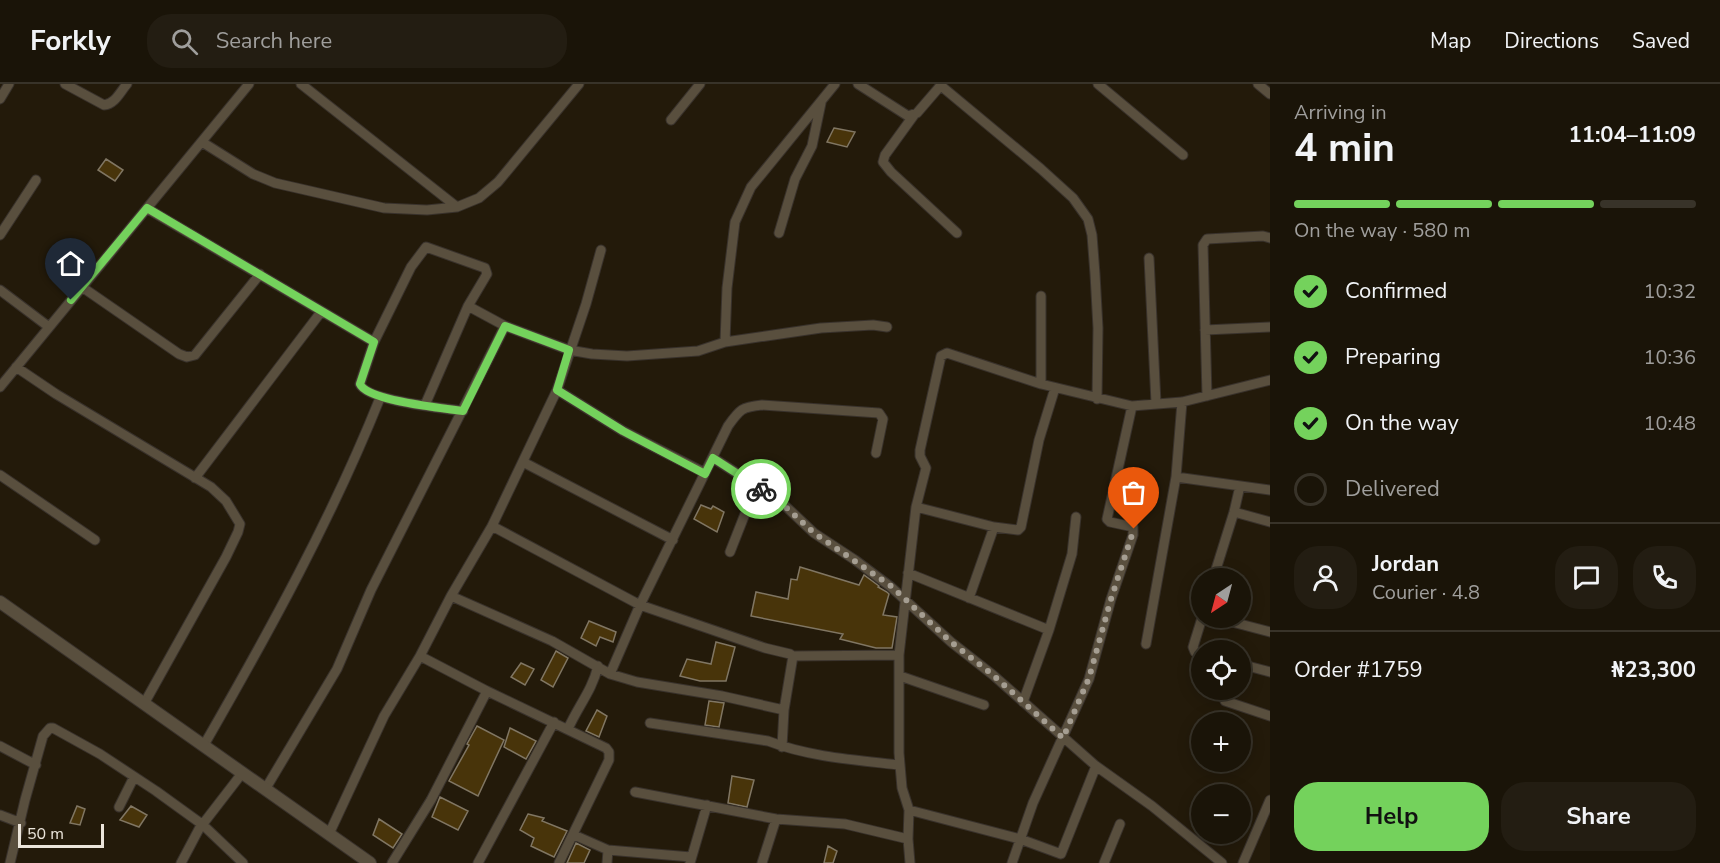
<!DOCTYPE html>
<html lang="en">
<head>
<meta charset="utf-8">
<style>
  :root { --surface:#1a1408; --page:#231d12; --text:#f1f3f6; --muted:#9f9e9c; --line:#383329; --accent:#74d25c }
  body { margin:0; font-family:"Nunito Sans",sans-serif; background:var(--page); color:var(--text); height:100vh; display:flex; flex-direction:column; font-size:22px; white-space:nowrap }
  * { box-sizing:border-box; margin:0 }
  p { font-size:20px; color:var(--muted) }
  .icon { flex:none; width:33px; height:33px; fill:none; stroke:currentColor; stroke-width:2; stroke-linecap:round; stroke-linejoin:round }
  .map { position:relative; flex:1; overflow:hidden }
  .drawer { display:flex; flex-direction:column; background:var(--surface); width:450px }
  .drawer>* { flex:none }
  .needle { width:39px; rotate:216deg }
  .buttons { position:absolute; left:1191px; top:484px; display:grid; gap:12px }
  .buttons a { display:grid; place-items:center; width:60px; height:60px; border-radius:50%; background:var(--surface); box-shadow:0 3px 15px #0003,0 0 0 2px var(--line); font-size:30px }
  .scale { position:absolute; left:18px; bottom:15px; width:86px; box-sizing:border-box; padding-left:6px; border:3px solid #ebe5db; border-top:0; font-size:16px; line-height:21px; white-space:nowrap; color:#ebe5db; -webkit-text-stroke:4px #231a0a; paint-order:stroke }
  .pin { position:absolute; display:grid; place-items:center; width:51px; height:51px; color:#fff; margin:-62px -26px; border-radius:50% 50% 50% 0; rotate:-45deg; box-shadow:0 0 6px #0007 }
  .pin .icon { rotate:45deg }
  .courier { position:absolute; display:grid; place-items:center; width:60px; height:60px; margin:-30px; border:4px solid #74d25c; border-radius:50%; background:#fff; color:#222; box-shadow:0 2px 8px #0007 }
  .summary em { font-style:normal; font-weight:700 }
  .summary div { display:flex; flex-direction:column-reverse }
  .summary { display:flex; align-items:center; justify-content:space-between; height:102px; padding:0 24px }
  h1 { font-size:39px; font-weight:700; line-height:45px }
  .bar { display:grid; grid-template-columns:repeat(4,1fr); gap:9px 6px; align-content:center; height:72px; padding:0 24px }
  .bar i { height:8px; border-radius:4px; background:var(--line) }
  .bar .selected { background:var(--accent) }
  .bar p { grid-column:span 4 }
  .line { display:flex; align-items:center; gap:15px; padding:0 24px; border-top:2px solid var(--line) }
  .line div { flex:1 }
  .round { display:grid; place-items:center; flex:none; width:63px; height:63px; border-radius:24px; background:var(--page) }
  ol { padding:0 24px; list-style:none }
  li { display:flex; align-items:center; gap:18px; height:66px }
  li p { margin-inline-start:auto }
  li .icon { padding:6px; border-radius:50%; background:var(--accent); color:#111; stroke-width:4 }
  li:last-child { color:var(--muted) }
  li i { width:33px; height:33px; border:3px solid var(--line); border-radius:50% }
  .primary-button { display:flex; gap:12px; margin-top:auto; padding:12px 24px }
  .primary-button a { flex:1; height:69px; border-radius:24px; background:var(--accent); color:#111; font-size:24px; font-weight:700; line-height:69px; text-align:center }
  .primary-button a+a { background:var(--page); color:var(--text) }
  header { display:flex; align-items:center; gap:36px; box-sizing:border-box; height:84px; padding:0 30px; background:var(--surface); border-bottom:2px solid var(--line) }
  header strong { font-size:28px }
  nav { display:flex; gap:33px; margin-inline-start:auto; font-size:21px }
  .search { width:420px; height:54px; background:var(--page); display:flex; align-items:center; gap:15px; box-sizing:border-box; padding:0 21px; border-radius:24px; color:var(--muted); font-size:22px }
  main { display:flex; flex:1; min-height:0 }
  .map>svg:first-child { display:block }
  .building { fill:#48340a; stroke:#807663; stroke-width:1.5 }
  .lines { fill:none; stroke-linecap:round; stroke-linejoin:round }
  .minor-casing { stroke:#39322c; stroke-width:11 }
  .tertiary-casing { stroke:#39322c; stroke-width:14 }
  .minor { stroke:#594f3e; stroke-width:9 }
  .tertiary { stroke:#594f3e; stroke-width:12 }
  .done { stroke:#a59e92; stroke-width:6; stroke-dasharray:0 10.8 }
  .route { stroke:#74d25c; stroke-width:8 }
</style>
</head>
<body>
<header>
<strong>Forkly</strong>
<div class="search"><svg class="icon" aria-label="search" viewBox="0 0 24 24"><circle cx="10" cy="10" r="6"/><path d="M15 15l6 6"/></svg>Search here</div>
<nav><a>Map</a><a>Directions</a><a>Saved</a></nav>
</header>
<main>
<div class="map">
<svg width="1270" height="779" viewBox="0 0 1270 779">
  <rect width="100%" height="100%" fill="#231a0a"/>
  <!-- building -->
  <path class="building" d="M 834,44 L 855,48 L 847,63 L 827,58 Z
    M 106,75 L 123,86 L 115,97 L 98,86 Z
    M 701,421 L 711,425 L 713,422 L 724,428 L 717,448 L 694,435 Z
    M 800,483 L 859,501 L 864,491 L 879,502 L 878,503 L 887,508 L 889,510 L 883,531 L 897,533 L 892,564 L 876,564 L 840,555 L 843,550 L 751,532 L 756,508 L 788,515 L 791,495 L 797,496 Z
    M 589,537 L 616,548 L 613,558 L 600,553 L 596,562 L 581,554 Z
    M 716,558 L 735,563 L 726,597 L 700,597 L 680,592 L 687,575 L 711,580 Z
    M 556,567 L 568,574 L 553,603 L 541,596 Z
    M 521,579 L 534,585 L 525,601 L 511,593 Z
    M 709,617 L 724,619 L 719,643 L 705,641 Z
    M 597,626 L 607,632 L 599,653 L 586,647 Z
    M 477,642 L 504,656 L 478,712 L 449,697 L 469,661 L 467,660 Z
    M 510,644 L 536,657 L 526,675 L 504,663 Z
    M 732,692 L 754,696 L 747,723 L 728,719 Z
    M 440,713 L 468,727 L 458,746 L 432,733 Z
    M 77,722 L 85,725 L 80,741 L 70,739 Z
    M 131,722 L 147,731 L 139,743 L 120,736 Z
    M 528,730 L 544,734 L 542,737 L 567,747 L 554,773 L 531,762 L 534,754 L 520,746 Z
    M 379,735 L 402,750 L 393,764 L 373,751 Z
    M 576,759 L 590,766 L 584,779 L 567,779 Z
    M 828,762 L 837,767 L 833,779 L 824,779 Z"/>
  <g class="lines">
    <defs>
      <path id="minor" d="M 65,0 L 104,21 C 115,20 120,8 127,0
        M 301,0 L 457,123
        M 858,0 L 908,32 L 917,29 L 942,0
        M 1098,0 L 1183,71
        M 1258,0 L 1270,10
        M 940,1 L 1041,85 L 1073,114 L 1088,135 L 1092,151 L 1095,190 L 1098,244 L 1097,315
        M 0,15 L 9,0
        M 914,31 L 885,71 L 883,78 L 891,88 L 957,149
        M 671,36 L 700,0
        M 202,58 L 253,90 L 275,99 L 384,124 L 427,126 L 457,123 L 479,114 L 498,98 L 579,0
        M 148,125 L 374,258
        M 779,149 L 795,95 L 812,62 L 821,19
        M 0,151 L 36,96
        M 1149,174 L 1156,319
        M 82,203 L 179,270 L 187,273 L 195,271 L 260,190
        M 0,206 L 49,243
        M 468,222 L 505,242 L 569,266 L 592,270 L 627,272 L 698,267 L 725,258 L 821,244 L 873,241 L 887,243
        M 1205,246 L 1270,243
        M 725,258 L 727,204 L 735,138 L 751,103 L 835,0
        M 16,283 L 56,310 L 211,403 L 226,417 L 240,440 L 238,448 L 226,473 L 145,618
        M 1041,300 L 1041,212
        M 0,303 L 249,0
        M 557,306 L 623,347 L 705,389
        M 1207,312 L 1203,161 L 1207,155 L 1263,152 L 1270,154
        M 425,321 L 468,222 L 487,190 L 485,184 L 426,163 L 411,183 L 374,258 L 360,300 C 367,317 443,324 463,327
        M 713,374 L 779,416 L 814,449 L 855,476 L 891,503 L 951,558 L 993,591 L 1096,682 L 1152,722 L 1222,779
        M 523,378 L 673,456
        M 0,391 L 95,456
        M 1176,393 L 1270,406
        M 195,394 L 321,228
        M 916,423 L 994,443 L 969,514
        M 1234,428 L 1270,438
        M 492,442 L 640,521 L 765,564 L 790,570 L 793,572 L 784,626
        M 994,443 L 1018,446 L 1021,443 L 1039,356 L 1055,304
        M 730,468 L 756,402
        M 908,489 L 1049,546
        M 1213,495 L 1234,428 L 1240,402
        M 451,512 L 552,557 L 610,590 L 637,598 L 722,612 L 784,626 L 782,663
        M 1217,534 L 1270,548
        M 1146,560 L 1176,393 L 1182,318
        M 1202,570 L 1195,568 L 1193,563 L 1202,534
        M 420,572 L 487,607 L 606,664 L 609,668 L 609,676 L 559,779
        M 793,572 L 899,571
        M 1240,580 L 1270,588
        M 610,590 L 640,521 L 728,342 C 740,325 742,323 762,321 L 879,329 L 883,335 L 876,369
        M 900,592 L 984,621
        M 1225,617 L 1270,632
        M 1023,618 L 1049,546 L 1072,470 L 1076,433
        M 650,639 L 768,657 C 809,673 856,676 900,681
        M 568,645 C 578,622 592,607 598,582
        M 204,661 C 269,548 332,434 380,314
        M 0,662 L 36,681
        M 266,704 L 337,585 L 371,506 L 505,242
        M 635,708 L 776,735 L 845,740 L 908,755
        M 119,723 L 134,693
        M 909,726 L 1020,755 L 1061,770 L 1096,682
        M 0,731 L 21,739
        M 329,750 L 384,632 L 420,572 L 451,512 L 492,442 L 557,306 L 586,220 L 601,166
        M 574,751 L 608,766 L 607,779
        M 608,766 L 691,773
        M 10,779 L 25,716 L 43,652 L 50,644 L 53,644 L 100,670 L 156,707 L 203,741 L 243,779
        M 181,779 L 199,745 L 243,688
        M 392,779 L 431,716 L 487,607
        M 478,779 L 554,638
        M 690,779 L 707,721
        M 762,779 L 776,735
        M 910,779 L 908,755 L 909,726 L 902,704 L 899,669 L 899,571 L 916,423 L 926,384 L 920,372 L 920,366 L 941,272 L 947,269 L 1041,300 L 1132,322 L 1182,318 L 1270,296
        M 1012,779 L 1033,719 L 1089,595 L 1111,515 L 1133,451 L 1133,443 L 1110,438 L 1107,435 L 1132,322
        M 1104,779 L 1120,740
        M 1243,779 L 1270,716"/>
      <path id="tertiary" d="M 0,518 L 370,779"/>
    </defs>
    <!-- minor casing -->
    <use href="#minor" class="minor-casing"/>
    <!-- tertiary casing -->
    <use href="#tertiary" class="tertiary-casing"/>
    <!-- minor -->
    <use href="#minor" class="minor"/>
    <!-- tertiary -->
    <use href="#tertiary" class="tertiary"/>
  </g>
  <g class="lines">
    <!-- done -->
    <path class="done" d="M 761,405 L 778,416 L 814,449 L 891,502 L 951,558 L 993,591 L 1063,654 L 1089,594 L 1111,515 L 1134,445"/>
    <!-- route -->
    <path class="route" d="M 71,216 L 147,124 L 374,258 L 360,300 C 367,317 443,324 463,327 L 505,242 L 569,266 L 557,306 L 623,347 L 705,390 L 713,374 L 761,405"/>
  </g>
</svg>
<div class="buttons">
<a><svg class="needle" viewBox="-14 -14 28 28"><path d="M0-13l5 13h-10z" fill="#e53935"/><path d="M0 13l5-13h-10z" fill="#9f9e9c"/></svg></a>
<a><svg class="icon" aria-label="locate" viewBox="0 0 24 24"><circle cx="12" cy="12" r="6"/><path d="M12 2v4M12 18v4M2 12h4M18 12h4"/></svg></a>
<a>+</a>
<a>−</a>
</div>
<div class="scale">50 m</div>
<div class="pin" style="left:1134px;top:445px;background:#ea580c"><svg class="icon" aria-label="bag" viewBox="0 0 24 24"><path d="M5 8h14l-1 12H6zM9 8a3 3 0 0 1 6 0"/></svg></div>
<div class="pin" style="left:71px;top:216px;background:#1f2937"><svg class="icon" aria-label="home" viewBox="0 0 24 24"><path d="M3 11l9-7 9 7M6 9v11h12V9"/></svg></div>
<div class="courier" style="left:761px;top:405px"><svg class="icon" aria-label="bike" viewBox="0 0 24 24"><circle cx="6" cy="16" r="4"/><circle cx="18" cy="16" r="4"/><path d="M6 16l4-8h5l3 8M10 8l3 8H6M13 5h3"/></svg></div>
</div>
<section class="drawer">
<div class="summary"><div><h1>4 min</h1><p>Arriving in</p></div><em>11:04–11:09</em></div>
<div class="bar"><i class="selected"></i><i class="selected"></i><i class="selected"></i><i></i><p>On the way · 580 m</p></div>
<ol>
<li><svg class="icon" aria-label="check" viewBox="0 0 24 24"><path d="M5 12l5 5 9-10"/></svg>Confirmed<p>10:32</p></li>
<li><svg class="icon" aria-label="check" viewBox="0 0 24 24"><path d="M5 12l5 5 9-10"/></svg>Preparing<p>10:36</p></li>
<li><svg class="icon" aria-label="check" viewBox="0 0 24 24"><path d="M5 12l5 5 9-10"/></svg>On the way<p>10:48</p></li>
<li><i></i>Delivered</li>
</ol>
<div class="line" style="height:108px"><a class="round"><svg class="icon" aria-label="person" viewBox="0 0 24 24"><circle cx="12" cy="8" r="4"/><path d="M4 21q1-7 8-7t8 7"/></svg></a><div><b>Jordan</b><p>Courier · 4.8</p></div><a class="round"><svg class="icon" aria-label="chat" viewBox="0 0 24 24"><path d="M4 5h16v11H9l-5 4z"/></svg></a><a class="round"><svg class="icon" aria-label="phone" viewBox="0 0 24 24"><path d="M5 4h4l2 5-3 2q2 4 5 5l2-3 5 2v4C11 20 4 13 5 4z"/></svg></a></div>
<div class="line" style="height:78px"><div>Order #1759</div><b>₦23,300</b></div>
<div class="primary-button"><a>Help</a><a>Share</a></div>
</section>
</main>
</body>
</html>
